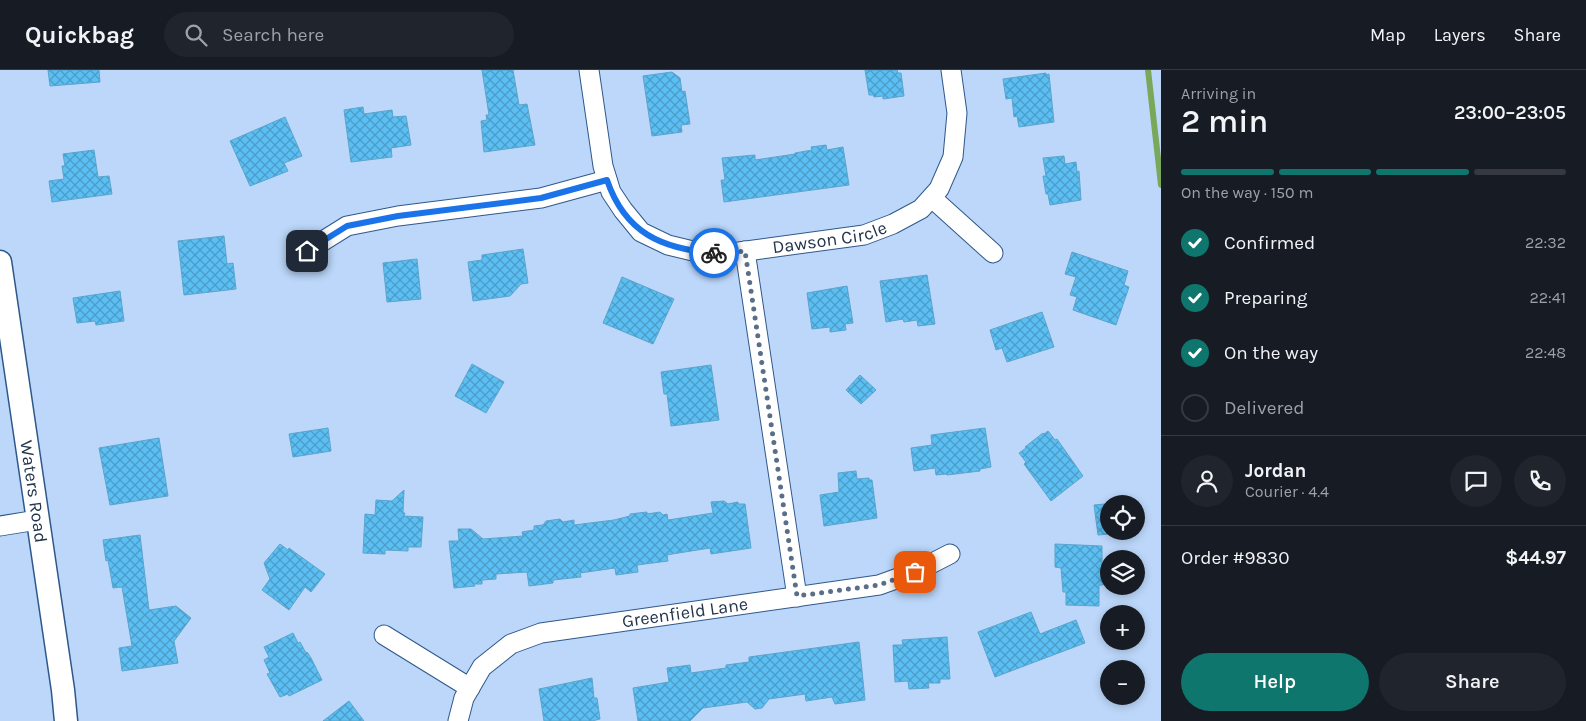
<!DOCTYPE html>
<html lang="en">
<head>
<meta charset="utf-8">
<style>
  :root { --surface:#171b24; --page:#20242c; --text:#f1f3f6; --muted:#9ea1a6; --line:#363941; --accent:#0f766e }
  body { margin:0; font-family:Karla,sans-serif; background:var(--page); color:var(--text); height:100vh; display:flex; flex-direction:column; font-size:19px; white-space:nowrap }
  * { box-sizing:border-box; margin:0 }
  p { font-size:16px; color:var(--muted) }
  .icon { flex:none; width:28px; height:28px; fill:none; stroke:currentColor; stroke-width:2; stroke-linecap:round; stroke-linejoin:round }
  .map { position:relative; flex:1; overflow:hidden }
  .drawer { display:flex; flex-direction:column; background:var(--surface); width:425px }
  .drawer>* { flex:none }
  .buttons { position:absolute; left:1100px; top:425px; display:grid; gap:10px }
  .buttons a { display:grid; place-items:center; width:45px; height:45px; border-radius:50%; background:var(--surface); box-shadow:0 2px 8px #0003; font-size:25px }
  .pin { position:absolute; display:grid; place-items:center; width:42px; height:42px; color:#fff; margin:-21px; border-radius:10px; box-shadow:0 2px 8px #0006 }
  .courier { position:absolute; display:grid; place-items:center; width:50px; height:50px; margin:-25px; border:4px solid #1a73e8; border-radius:50%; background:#fff; color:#222; box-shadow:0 1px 6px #0007 }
  .head em { font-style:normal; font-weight:600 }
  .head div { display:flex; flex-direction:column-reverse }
  .head { display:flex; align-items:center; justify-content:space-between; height:85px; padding:0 20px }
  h1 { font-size:32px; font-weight:600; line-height:38px }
  .bar { display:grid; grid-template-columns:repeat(4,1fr); gap:8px 5px; align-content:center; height:60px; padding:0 20px }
  .bar i { height:6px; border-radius:4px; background:var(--line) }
  .bar .on { background:var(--accent) }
  .bar p { grid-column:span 4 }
  .line { display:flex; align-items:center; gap:12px; padding:0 20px; border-top:1px solid var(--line) }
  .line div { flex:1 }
  .round { display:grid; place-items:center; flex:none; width:52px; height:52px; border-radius:26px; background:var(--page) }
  ol { padding:0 20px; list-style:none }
  li { display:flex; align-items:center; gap:15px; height:55px }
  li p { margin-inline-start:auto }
  li .icon { padding:5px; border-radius:50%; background:var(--accent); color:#fff; stroke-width:4 }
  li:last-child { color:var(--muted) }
  li i { width:28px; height:28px; border:2px solid var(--line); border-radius:50% }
  .primary-button { display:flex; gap:10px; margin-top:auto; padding:10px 20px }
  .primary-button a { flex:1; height:58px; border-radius:30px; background:var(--accent); color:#fff; font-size:20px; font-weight:600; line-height:58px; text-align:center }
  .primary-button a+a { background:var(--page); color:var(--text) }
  header { display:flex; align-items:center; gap:30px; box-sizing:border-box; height:70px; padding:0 25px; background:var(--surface); border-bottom:1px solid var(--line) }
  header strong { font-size:24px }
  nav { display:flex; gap:28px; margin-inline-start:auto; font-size:18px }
  .search { width:350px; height:45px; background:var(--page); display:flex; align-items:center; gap:12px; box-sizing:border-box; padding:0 18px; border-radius:28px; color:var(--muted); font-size:19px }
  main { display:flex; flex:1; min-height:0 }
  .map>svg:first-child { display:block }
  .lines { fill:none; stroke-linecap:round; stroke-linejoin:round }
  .stream { stroke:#79a85a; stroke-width:6 }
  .building { fill:url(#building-cross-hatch); stroke:#5ba4cc }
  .minor-casing { stroke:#2f588a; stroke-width:21 }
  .tertiary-casing { stroke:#2f588a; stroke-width:25 }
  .minor { stroke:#fff; stroke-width:19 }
  .tertiary { stroke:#fff; stroke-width:22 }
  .done { stroke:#596e89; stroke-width:5; stroke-dasharray:0 9 }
  .route { stroke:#1a73e8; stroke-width:6 }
  .labels { text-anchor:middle; stroke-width:4; stroke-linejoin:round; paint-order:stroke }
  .street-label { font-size:18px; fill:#23354c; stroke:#f1f6fc }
</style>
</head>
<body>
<header>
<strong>Quickbag</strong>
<div class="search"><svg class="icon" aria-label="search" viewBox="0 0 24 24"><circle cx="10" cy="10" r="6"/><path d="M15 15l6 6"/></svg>Search here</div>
<nav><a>Map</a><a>Layers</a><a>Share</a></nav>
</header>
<main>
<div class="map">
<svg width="1161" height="651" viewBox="0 0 1161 651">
  <defs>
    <pattern id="building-cross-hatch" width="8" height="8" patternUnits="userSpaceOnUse" patternTransform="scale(1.25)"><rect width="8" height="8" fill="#5bbff3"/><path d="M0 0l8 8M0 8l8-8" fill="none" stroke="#4b9cc7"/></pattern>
  </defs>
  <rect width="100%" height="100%" fill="#bcd7fa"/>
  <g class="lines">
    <!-- stream -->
    <path class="stream" d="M 1148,0 L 1161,115"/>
  </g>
  <!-- building -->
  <path class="building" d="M 48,0 L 99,0 L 100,12 L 50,16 Z
    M 482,0 L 513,0 L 519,35 L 527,34 L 535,75 L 484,82 L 481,51 L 487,50 L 486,45 L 489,45 Z
    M 865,0 L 897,0 L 898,3 L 901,3 L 904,26 L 883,29 L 883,26 L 874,27 L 873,25 L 869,25 Z
    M 672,2 L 680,8 L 682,22 L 685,21 L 690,54 L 681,55 L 682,62 L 652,66 L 643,6 Z
    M 1046,3 L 1046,5 L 1049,4 L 1054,52 L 1019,57 L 1017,46 L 1014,47 L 1012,28 L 1006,29 L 1003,9 Z
    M 363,37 L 364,44 L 392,40 L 393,47 L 406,46 L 411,75 L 391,78 L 392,87 L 351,92 L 344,40 Z
    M 285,47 L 302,86 L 284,93 L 288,101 L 250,116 L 230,71 Z
    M 826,75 L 827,80 L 843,77 L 849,115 L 724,132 L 721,110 L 725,110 L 722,88 L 755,85 L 755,90 L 795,84 L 795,83 L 812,80 L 811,77 Z
    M 94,80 L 98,107 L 109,106 L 112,124 L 52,132 L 49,111 L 64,109 L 62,96 L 65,96 L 63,84 Z
    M 1064,86 L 1065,94 L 1076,92 L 1077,102 L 1079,101 L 1081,130 L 1050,135 L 1048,124 L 1046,124 L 1043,106 L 1046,106 L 1043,88 Z
    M 224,166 L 227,194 L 233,193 L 236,219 L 184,225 L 178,171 Z
    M 523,179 L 528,213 L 521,214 L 510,226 L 473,231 L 468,192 L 482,190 L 482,185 Z
    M 1072,182 L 1128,201 L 1124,215 L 1129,217 L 1116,255 L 1073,240 L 1077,227 L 1070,225 L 1076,207 L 1065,204 Z
    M 417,189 L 421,229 L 387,232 L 383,193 Z
    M 927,205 L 935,254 L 918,256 L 917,250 L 904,252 L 903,249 L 886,252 L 880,211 Z
    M 622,207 L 674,229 L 653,274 L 603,253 Z
    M 847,216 L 853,253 L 845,254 L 846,260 L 830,262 L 830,257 L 812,259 L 807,223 Z
    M 120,221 L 124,251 L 96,255 L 95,251 L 77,253 L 73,228 Z
    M 1042,242 L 1054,277 L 1007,292 L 1002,278 L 996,280 L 990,260 Z
    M 472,294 L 504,312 L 486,343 L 455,326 Z
    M 711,295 L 719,350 L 671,356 L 667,324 L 664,324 L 661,302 Z
    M 860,305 L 876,320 L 861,334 L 846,320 Z
    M 328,358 L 331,381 L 293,387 L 289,364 Z
    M 985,358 L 991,397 L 980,399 L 980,401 L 947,405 L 946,404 L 936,405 L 935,398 L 914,401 L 911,378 L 932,375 L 931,365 Z
    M 1048,361 L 1055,370 L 1057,369 L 1083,406 L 1051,431 L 1024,394 L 1026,392 L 1019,383 L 1026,378 L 1025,377 L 1043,363 L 1044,364 Z
    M 159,368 L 168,426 L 110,435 L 99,378 Z
    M 856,401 L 857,409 L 869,408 L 869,410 L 872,410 L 877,448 L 824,456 L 820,425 L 839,422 L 838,403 Z
    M 404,420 L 403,443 L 405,443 L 404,446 L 423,447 L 421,477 L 408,477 L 408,481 L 385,480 L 385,484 L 363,483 L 365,444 L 375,445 L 376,430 L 392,431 Z
    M 724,431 L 728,434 L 738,432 L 738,434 L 745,434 L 751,478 L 711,484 L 710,478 L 672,484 L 667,485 L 668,491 L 637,495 L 638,502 L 616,505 L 615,498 L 580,503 L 581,507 L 553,510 L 553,513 L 529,516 L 527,502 L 496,504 L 496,509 L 482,510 L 482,514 L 474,514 L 475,516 L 454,518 L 449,471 L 459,471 L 458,459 L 471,459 L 483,469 L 523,466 L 522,462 L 534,460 L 534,456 L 543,455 L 546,451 L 560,449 L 563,452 L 574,450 L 574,455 L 614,450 L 630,446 L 630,444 L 647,442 L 647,444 L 660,442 L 663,445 L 667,444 L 668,450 L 713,443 L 711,432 Z
    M 1116,433 L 1109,434 L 1109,461 L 1119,461 L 1120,463 L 1098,465 L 1094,435 Z
    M 140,465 L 149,540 L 176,536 L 191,548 L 174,571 L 178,593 L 122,601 L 119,578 L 132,576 L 122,517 L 113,518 L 108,490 L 106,491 L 103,470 Z
    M 280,474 L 288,480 L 289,478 L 293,481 L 325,504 L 311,522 L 305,517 L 289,540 L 262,520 L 270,509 L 264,493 Z
    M 1055,474 L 1102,476 L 1102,495 L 1105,495 L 1105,512 L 1103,515 L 1099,515 L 1099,536 L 1066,535 L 1066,522 L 1063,522 L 1061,498 L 1055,497 Z
    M 1031,542 L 1040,564 L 1076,550 L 1085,573 L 995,607 L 978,562 Z
    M 293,563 L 298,573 L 300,572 L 306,583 L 307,582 L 311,588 L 322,610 L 289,626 L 288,624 L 280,627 L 267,604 L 270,603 L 264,590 L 269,587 L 264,577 Z
    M 947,567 L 950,609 L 940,609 L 940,613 L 928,613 L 929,618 L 909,619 L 908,611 L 895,612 L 893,575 L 903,575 L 902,570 Z
    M 859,572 L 865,630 L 835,634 L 832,627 L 806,631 L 805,624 L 769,629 L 762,638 L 755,639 L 747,632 L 703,638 L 690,651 L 638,651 L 633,618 L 669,612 L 667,598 L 690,595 L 691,603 L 726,598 L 726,595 L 749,592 L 749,587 Z
    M 592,608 L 594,628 L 597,628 L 600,649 L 592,651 L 544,651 L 539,619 Z
    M 349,631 L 364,651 L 323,651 Z"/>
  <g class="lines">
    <defs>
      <g id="minor">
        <path id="s1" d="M 589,0 L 603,96 L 611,122 L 623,140 L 641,162 L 668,175 L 697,182 L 724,184 L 864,165 L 893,154 L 921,139 L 939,119 L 953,87 L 957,43 L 951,0"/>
        <path d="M 932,128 L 993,183"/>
        <path d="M 307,181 L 347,156 L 398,146 L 541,128 L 607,110"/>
        <path d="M 745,181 L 797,527"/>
        <path d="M 0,456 L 37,450"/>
        <path d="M 384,565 L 470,618"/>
        <path id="s2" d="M 458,651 L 464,628 L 482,597 L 511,574 L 541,563 L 879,515 L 915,502 L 950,484"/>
      </g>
      <g id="tertiary">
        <path id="s3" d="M 0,192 L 63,620 L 66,651"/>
      </g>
    </defs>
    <!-- minor casing -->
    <use href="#minor" class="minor-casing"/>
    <!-- tertiary casing -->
    <use href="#tertiary" class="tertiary-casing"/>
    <!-- minor -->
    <use href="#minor" class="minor"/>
    <!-- tertiary -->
    <use href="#tertiary" class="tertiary"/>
  </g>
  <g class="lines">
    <!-- done -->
    <path class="done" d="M 714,183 L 724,184 L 745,181 L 797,526 L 879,515 L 915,502"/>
    <!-- route -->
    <path class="route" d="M 307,181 L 347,156 L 398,146 L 541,128 L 607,110 C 625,163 662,179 714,183"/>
  </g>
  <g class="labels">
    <!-- street labels -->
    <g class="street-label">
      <text dy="6" stroke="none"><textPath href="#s1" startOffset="368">Dawson Circle</textPath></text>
      <text dy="6" stroke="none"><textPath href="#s3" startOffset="232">Waters Road</textPath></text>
      <text dy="6" stroke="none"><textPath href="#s2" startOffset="274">Greenfield Lane</textPath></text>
    </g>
  </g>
</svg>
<div class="buttons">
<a><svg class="icon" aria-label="locate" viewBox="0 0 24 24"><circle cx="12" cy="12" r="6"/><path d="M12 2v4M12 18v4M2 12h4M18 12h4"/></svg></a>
<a><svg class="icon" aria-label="layers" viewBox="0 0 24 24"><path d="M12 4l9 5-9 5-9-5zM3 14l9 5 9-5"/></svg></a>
<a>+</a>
<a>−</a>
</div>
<div class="pin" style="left:915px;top:502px;background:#ea580c"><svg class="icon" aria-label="bag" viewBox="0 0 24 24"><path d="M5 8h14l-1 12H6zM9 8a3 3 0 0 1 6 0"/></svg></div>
<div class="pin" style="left:307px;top:181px;background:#1f2937"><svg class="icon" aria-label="home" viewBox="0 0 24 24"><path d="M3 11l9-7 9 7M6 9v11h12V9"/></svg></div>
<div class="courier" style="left:714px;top:183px"><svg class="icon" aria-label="bike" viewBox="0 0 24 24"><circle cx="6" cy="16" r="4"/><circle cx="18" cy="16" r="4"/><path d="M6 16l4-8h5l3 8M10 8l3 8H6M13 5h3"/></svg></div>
</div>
<section class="drawer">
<div class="head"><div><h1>2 min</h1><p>Arriving in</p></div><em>23:00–23:05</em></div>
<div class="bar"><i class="on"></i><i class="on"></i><i class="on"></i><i></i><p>On the way · 150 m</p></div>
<ol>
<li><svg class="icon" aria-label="check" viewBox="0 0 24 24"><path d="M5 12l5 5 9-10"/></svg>Confirmed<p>22:32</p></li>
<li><svg class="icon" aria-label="check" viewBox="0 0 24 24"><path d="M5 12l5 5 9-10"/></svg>Preparing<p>22:41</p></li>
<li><svg class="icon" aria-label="check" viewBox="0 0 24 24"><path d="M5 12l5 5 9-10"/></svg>On the way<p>22:48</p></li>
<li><i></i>Delivered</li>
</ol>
<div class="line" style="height:90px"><a class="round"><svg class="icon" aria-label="person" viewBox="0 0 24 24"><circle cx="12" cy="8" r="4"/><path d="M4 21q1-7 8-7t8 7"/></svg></a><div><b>Jordan</b><p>Courier · 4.4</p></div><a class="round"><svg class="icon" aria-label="chat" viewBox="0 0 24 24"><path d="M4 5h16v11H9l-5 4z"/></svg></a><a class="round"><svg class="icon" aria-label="phone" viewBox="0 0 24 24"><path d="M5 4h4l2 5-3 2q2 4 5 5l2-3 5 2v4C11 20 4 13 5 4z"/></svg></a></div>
<div class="line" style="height:65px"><div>Order #9830</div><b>$44.97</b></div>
<div class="primary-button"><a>Help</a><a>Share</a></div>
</section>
</main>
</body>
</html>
